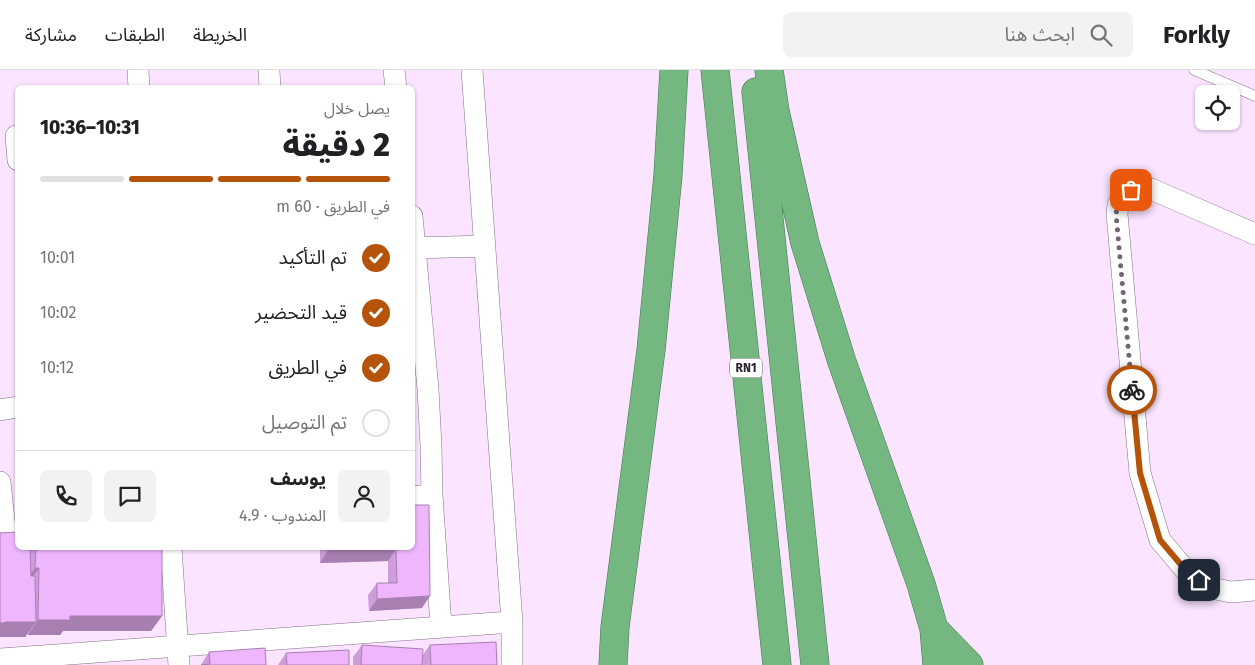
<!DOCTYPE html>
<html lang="ar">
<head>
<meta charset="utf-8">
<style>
  :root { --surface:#fff; --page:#f2f2f2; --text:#202124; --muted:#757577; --line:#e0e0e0; --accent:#b45309 }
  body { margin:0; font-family:"Fira Sans","Noto Sans Arabic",sans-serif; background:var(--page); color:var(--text); direction:rtl; height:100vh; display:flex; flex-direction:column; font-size:19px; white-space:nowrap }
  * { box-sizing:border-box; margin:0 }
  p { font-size:16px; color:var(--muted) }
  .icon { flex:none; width:28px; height:28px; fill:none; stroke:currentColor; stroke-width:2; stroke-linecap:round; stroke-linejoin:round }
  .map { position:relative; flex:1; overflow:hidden; direction:ltr }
  .details { position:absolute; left:15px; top:15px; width:400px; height:465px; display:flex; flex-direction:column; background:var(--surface); border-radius:8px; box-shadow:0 1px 4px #0004; direction:rtl }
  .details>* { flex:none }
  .tools { position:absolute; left:1195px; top:15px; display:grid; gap:10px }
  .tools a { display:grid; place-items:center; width:45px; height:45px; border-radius:8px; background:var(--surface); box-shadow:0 1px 4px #0004; font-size:25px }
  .pin { position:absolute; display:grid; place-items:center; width:42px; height:42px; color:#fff; margin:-21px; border-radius:10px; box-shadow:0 2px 8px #0006 }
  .courier { position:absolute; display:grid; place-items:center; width:50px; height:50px; margin:-25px; border:4px solid #b45309; border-radius:50%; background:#fff; color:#222; box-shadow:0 1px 6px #0007 }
  .overview em { font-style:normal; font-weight:800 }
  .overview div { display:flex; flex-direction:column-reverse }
  .overview { display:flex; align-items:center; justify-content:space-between; height:85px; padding:0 25px }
  h1 { font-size:32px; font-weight:800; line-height:38px }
  .bar { display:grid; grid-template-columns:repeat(4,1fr); gap:8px 5px; align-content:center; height:60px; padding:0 25px }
  .bar i { height:6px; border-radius:4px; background:var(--line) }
  .bar .selected { background:var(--accent) }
  .bar p { grid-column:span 4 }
  .line { display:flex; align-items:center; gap:12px; padding:0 25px; border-top:1px solid var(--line) }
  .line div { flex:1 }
  .round { display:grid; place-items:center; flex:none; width:52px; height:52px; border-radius:8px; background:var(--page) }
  ol { padding:0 25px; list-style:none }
  li { display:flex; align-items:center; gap:15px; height:55px }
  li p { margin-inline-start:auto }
  li .icon { padding:5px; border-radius:50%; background:var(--accent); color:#fff; stroke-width:4 }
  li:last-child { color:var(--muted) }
  li i { width:28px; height:28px; border:2px solid var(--line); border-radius:50% }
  header { display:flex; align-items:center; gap:30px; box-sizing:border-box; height:70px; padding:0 25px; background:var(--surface); border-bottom:1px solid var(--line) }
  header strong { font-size:24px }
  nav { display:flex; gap:28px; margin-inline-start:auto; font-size:18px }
  .search { width:350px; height:45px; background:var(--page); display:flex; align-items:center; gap:12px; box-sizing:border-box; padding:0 18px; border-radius:8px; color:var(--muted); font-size:19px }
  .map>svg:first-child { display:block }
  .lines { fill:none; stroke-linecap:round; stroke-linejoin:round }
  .service-casing { stroke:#837087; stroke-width:11 }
  .minor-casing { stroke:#837087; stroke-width:22 }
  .trunk-casing { stroke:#43764d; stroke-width:29 }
  .service { stroke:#fff; stroke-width:10 }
  .minor { stroke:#fff; stroke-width:21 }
  .trunk { stroke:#74b780; stroke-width:28 }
  .wall { fill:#ce9dda }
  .shaded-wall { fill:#a77fb1 }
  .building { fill:#efb6fd; stroke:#a77fb1 }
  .done { stroke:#726575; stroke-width:5; stroke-dasharray:0 9 }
  .route { stroke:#b45309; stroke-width:6 }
  .labels { text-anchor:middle; stroke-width:4.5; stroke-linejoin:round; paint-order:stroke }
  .shield { fill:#fff; stroke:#68636a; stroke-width:1 }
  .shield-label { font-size:12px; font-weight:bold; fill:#28202a }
</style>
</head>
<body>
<header>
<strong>Forkly</strong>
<div class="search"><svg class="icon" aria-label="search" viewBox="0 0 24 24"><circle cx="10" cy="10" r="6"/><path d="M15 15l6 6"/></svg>ابحث هنا</div>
<nav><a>الخريطة</a><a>الطبقات</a><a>مشاركة</a></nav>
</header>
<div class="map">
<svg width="1255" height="595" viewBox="0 0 1255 595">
  <rect width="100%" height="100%" fill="#fae4ff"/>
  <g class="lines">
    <defs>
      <path id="service" d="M 1194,0 L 1255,26"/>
      <path id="minor" d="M 138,0 L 139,18
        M 269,0 L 270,18
        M 394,0 L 396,18
        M 472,0 L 512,552 L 512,595
        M 16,66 L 18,90
        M 412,146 L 428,319 L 431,376 L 432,425 L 441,556
        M 1255,164 L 1151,119 L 1131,120 L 1122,127 L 1118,135 L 1117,144 L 1140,403 L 1160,470 L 1188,503 L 1211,518 L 1231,522 L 1255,520
        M 412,178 L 485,176
        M 0,340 L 18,337
        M 0,412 L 5,459
        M 412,427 L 432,425
        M 171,478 L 179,595
        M 0,589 L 512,552"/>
      <path id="trunk" d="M 715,0 L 777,595
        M 769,0 L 775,41 L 805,173 L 842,292 L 921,514 L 934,559 L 937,595
        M 756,22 L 815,595
        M 934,559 L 969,595
        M 613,595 L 615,557 L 651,280 L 668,105 L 674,0"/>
    </defs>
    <!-- service casing -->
    <use href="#service" class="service-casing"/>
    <!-- minor casing -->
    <use href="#minor" class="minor-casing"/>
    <!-- trunk casing -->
    <use href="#trunk" class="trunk-casing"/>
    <!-- service -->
    <use href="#service" class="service"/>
    <!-- minor -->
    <use href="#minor" class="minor"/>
    <!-- trunk -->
    <use href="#trunk" class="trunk"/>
  </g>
  <!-- wall -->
  <path class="wall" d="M 18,478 L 162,478 L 162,546 L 151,561 L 63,561 L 60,565 L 28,565 L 28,563 L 25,567 Z
    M 320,478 L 412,478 L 422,538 L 369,541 L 368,525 L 377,513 L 388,513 L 388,491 L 320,493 Z
    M 362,575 L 422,586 L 430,575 L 497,595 L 353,595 L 353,587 Z
    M 209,582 L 266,595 L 201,595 Z
    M 286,583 L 349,595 L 278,595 Z"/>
  <!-- shaded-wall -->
  <path class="shaded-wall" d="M 396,479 L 388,491 L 320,493 L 328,480 Z
    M 35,498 L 39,498 L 28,513 L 25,513 Z
    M 430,526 L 422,538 L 369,541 L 377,529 Z
    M 70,546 L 162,546 L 151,561 L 63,561 L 60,565 L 28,565 L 38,550 Z
    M 5,552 L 36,552 L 25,567 L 0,567 L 0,553 Z"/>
  <!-- building -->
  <path class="building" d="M 412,435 L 429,435 L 430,526 L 377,529 L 377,513 L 397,513 L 396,479 L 328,480 L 328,478 L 412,478 Z
    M 18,462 L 18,478 L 30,478 L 31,506 L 35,506 L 36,552 L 5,552 L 5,553 L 0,553 L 0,463 Z
    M 36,478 L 162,478 L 162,546 L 70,546 L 70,550 L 38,550 L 39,498 L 35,498 Z
    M 496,572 L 497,595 L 431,595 L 430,575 Z
    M 362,575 L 423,579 L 422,595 L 361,595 Z
    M 265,578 L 266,595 L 201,595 L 210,594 L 209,582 Z
    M 349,580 L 349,595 L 287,595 L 286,583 Z"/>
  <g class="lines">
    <!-- done -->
    <path class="done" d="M 1131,120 C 1122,127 1118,132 1116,144 L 1132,320"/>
    <!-- route -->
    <path class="route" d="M 1132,320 L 1140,403 L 1160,470 L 1188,503 L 1199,510"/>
  </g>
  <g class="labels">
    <!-- shield labels -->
    <rect class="shield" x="730" y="288.5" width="32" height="19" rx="4"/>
    <g class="shield-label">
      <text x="746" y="302">RN1</text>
    </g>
  </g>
</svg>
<div class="tools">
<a><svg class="icon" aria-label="locate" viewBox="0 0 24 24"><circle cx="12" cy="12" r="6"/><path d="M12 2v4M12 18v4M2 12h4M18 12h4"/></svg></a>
</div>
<div class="pin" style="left:1131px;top:120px;background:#ea580c"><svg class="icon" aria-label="bag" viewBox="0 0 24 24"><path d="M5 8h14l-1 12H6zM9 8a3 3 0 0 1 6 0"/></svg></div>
<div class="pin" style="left:1199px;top:510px;background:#1f2937"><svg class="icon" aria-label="home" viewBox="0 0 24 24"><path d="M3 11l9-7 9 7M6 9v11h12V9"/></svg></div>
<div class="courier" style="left:1132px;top:320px"><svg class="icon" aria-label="bike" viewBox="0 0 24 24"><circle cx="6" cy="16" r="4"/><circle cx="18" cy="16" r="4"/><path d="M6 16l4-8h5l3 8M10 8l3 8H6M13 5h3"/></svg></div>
<section class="details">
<div class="overview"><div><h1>2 دقيقة</h1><p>يصل خلال</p></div><em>10:31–10:36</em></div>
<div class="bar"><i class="selected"></i><i class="selected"></i><i class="selected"></i><i></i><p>في الطريق · 60 m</p></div>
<ol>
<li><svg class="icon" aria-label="check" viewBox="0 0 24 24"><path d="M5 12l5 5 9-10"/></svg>تم التأكيد<p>10:01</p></li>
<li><svg class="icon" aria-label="check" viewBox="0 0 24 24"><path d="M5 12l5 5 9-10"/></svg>قيد التحضير<p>10:02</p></li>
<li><svg class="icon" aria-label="check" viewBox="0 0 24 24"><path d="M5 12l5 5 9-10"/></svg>في الطريق<p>10:12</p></li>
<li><i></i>تم التوصيل</li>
</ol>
<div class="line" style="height:90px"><a class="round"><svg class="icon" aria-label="person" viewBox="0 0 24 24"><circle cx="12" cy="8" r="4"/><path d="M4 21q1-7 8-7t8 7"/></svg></a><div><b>يوسف</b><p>المندوب · 4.9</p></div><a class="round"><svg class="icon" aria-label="chat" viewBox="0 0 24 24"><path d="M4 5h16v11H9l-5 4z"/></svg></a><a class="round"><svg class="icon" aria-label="phone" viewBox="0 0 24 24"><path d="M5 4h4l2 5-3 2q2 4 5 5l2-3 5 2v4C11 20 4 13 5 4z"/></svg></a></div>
</section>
</div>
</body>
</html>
